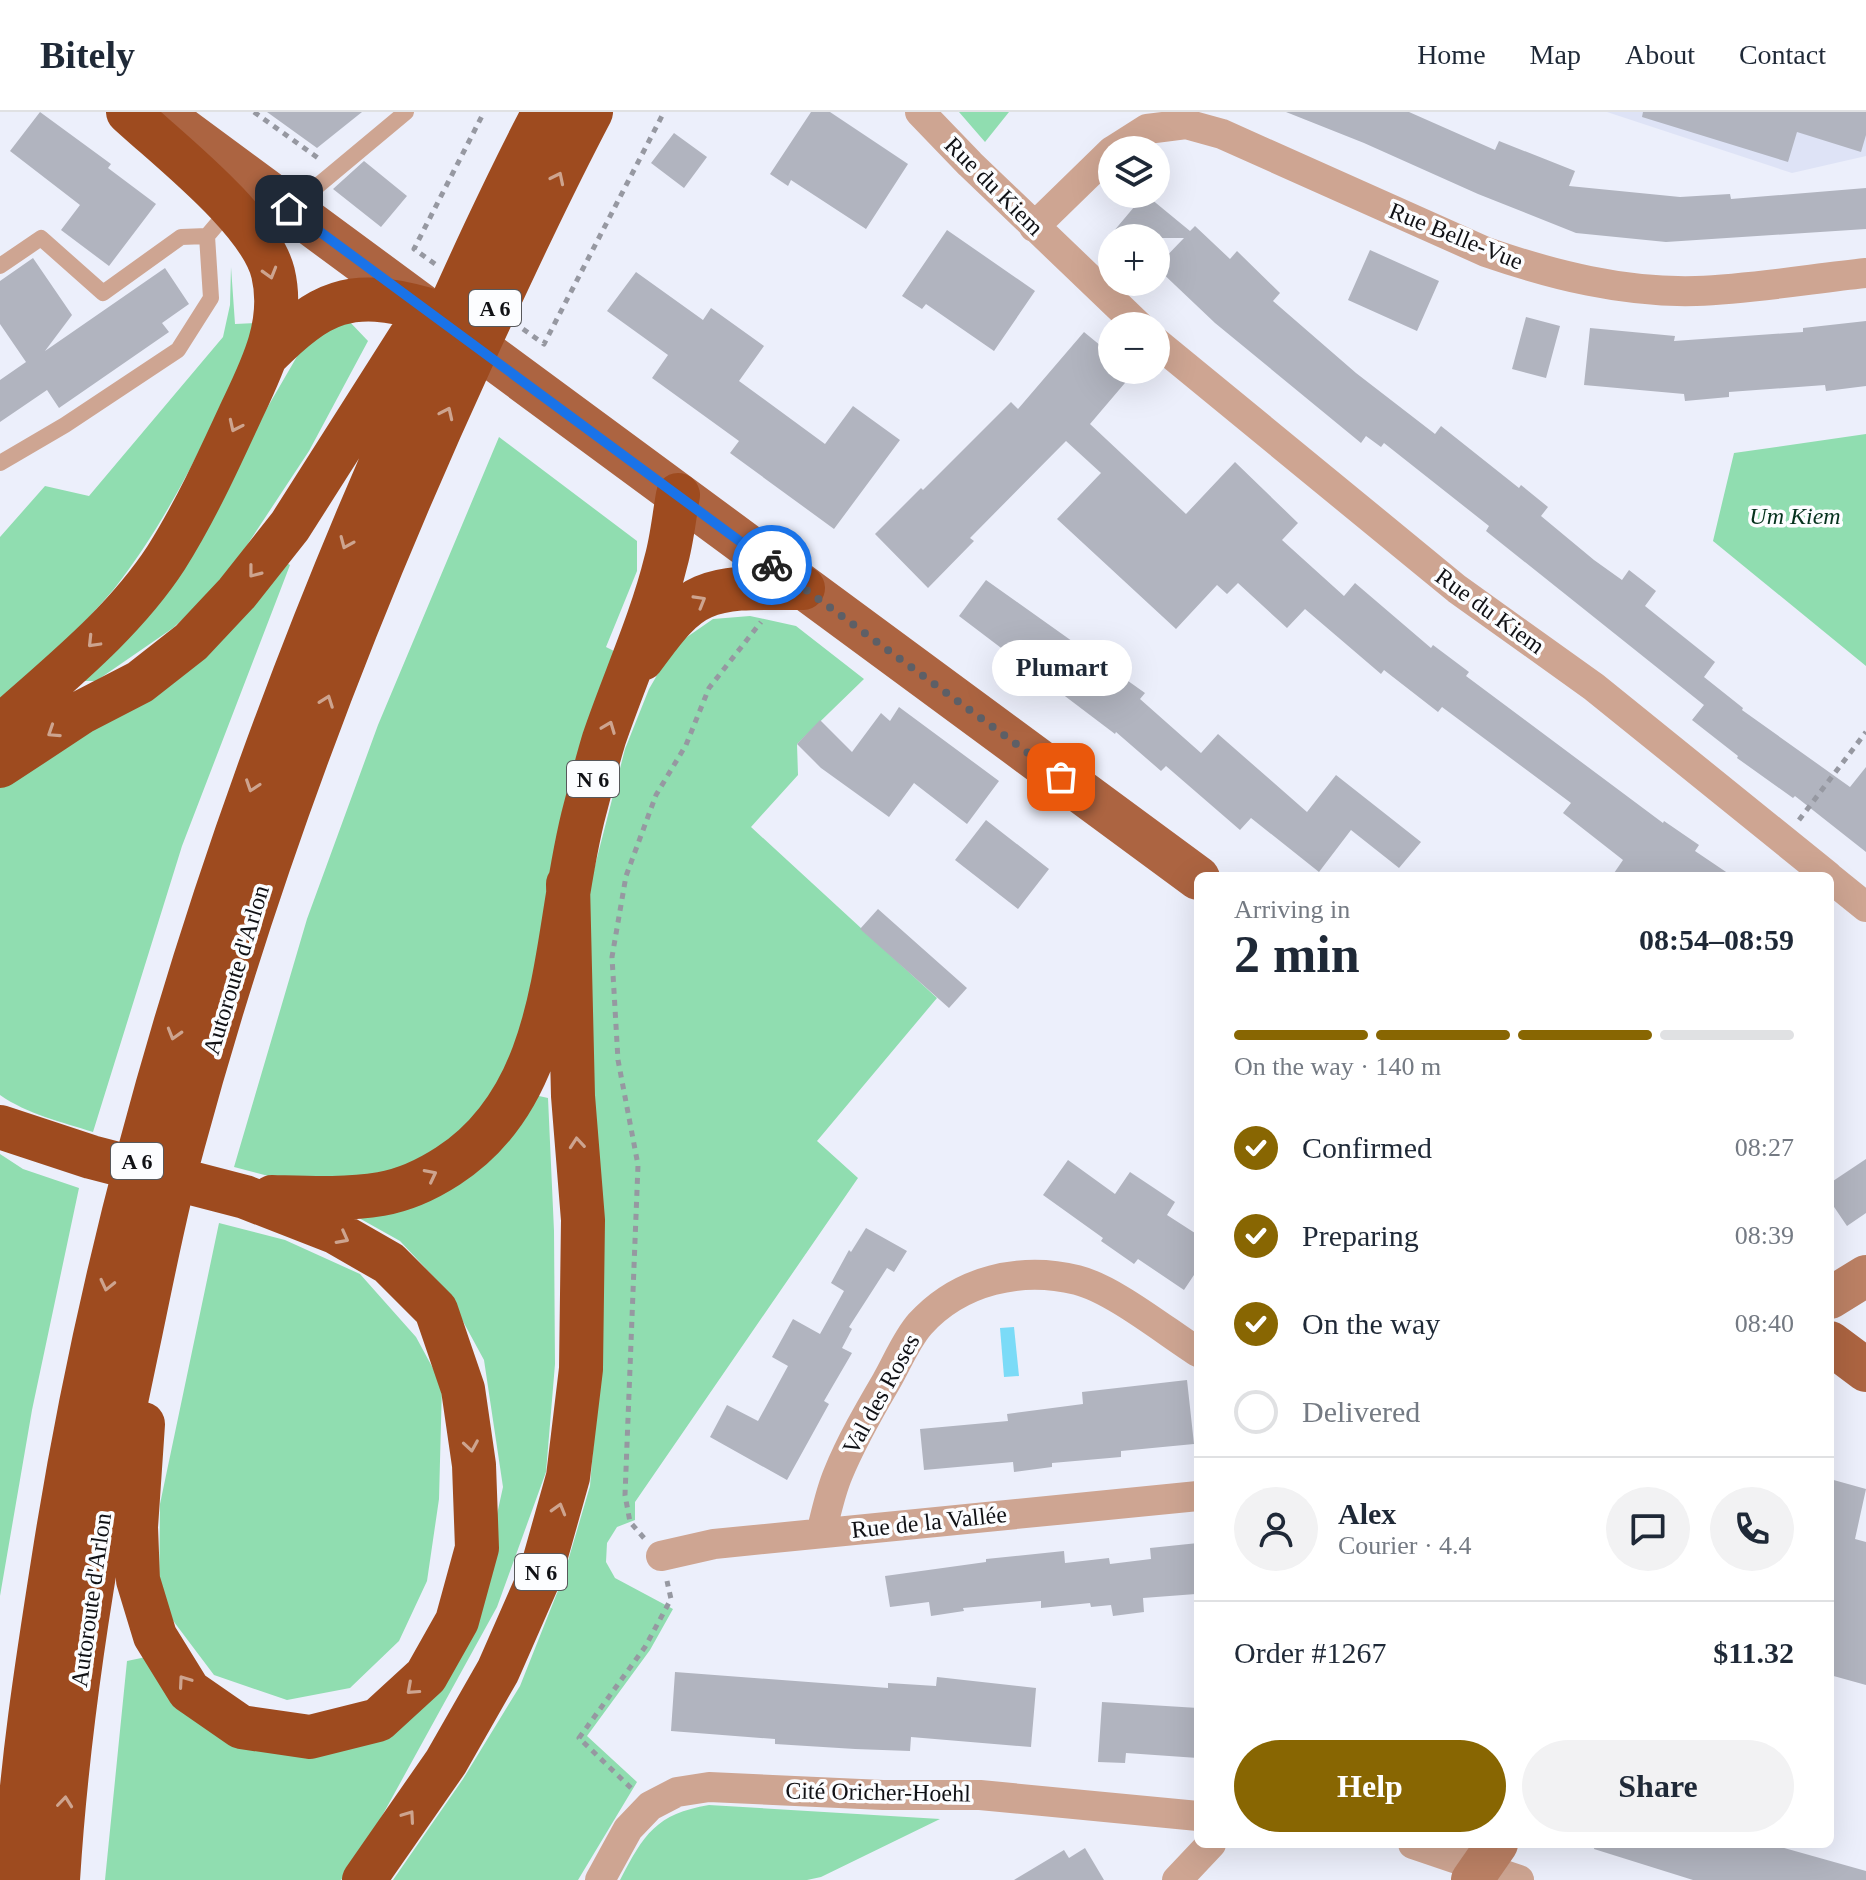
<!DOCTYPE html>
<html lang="en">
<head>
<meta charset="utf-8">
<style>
  :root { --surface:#fff; --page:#f2f2f3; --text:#1f2937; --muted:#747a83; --line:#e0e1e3; --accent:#886602 }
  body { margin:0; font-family:"Times New Roman",serif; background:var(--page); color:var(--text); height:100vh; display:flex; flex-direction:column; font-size:30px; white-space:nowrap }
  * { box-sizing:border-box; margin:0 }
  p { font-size:26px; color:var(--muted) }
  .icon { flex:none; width:44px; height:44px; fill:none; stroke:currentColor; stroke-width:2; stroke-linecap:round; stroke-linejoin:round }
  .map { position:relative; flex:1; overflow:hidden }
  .drawer { position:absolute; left:1194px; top:760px; width:640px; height:976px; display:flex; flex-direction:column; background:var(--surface); border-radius:12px; box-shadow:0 8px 32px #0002 }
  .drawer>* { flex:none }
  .controls { position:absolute; left:1098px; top:24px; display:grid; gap:16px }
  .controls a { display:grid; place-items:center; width:72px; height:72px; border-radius:50%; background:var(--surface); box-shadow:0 8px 32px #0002; font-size:40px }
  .pin { position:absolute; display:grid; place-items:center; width:68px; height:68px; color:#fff; margin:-34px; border-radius:16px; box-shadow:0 4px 12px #0006 }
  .courier { position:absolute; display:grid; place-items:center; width:80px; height:80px; margin:-40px; border:6px solid #1a73e8; border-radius:50%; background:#fff; color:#222; box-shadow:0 2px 10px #0007 }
  .bubble { position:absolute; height:56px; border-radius:28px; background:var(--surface); box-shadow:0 8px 32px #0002; font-size:26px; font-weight:700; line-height:56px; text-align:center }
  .summary em { font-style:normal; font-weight:700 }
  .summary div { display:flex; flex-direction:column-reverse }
  .summary { display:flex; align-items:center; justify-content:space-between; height:136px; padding:0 40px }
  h1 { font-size:52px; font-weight:700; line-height:60px }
  .bar { display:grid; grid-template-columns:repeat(4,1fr); gap:12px 8px; align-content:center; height:96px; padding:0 40px }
  .bar i { height:10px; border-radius:6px; background:var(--line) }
  .bar .active { background:var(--accent) }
  .bar p { grid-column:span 4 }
  .line { display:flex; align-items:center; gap:20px; padding:0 40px; border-top:2px solid var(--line) }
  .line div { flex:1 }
  .round { display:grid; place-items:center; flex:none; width:84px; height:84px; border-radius:42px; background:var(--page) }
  ol { padding:0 40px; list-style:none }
  li { display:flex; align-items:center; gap:24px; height:88px }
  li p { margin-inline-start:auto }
  li .icon { padding:8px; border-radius:50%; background:var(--accent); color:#fff; stroke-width:4 }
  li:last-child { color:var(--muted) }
  li i { width:44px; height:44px; border:4px solid var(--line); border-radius:50% }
  .primary-button { display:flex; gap:16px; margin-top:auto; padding:16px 40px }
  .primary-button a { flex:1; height:92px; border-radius:48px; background:var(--accent); color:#fff; font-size:32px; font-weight:700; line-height:92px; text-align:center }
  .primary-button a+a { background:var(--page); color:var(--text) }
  header { display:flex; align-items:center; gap:48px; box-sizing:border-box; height:112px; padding:0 40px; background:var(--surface); border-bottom:2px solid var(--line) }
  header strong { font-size:38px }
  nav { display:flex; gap:44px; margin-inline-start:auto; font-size:28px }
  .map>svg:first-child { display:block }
  .built { fill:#dee3f6 }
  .green { fill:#90ddb0 }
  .water { fill:#7bdbf7 }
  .building { fill:#b1b4bf }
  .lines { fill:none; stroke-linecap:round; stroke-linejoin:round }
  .path { stroke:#9698a1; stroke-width:5; stroke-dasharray:6 6; stroke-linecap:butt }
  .service { stroke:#cea592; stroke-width:16 }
  .minor { stroke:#cea592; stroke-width:30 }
  .secondary { stroke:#bb8064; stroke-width:42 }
  .primary { stroke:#ac6441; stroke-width:44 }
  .motorway { stroke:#9e4b1f; stroke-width:44 }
  .oneway { stroke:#cda48f }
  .done { stroke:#5d5f66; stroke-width:8; stroke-dasharray:0 14.4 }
  .route { stroke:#1a73e8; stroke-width:10 }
  .labels { text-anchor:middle; stroke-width:7; stroke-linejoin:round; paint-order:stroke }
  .shield { fill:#fcfdff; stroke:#57585b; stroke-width:2 }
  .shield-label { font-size:22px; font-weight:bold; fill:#101115 }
  .street-label { font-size:24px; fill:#101115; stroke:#fcfdff }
  .park-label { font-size:24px; font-style:italic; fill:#05321d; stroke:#fcfdff }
</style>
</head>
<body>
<header>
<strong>Bitely</strong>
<nav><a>Home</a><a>Map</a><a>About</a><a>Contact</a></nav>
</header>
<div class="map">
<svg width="1866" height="1768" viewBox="0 0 1866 1768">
  <rect width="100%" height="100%" fill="#eceffb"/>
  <!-- built -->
  <path class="built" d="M 1607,0 L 1866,0 L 1866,44 L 1792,61 Z"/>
  <!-- green -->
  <path class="green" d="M 959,0 L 1009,0 L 985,30 Z
    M 231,155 L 235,212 L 256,211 L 260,214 C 216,304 176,398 114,477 C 80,518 39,553 0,589 L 0,425 L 45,374 L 89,384 L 223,225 L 230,193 Z
    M 348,208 L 368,229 L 309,339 L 222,471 L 173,516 L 96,569 L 77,569 L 217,382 L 306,229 Z
    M 1866,322 L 1866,554 L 1713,429 L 1734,341 Z
    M 499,325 L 637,429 L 637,459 L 606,535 L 614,539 L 535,888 L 493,998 L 423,1055 L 299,1072 L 234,1055 L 307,807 L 378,613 Z
    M 282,448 L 290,453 L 182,734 L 93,1020 C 62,1010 27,1002 0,983 L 0,671 Z
    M 750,504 L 796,514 L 864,567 L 797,632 L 798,663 L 751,715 L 937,886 L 817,1029 L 858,1066 L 635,1390 L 635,1408 L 617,1415 L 607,1431 L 606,1450 L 615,1466 L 673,1497 L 650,1538 L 587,1624 L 637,1670 L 578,1768 L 393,1768 L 463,1667 L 520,1574 L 563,1466 L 590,1374 L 600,1252 L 586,985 L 590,773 L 625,637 L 649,577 L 674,534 L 713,507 Z
    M 530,982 L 548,986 L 554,1119 L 555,1252 L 546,1360 L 497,1495 L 366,1733 L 341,1768 L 105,1768 L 127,1549 L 146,1545 L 313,1640 L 478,1489 L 503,1375 L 484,1248 L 446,1178 L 400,1129 L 350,1101 Z
    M 0,1042 L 23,1057 L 79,1076 L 32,1298 L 0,1484 Z
    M 219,1111 L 285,1128 L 360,1162 L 416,1225 L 442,1273 L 439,1387 L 427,1469 L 399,1529 L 350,1576 L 287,1588 L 214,1563 L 159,1490 L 160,1392 Z
    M 709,1693 L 940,1707 L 821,1765 L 807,1768 L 620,1768 C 644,1722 656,1702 709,1693 Z"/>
  <!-- water -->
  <path class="water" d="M 1014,1215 L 1019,1264 L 1004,1265 L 1000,1216 Z"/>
  <!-- building -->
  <path class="building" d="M 40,0 L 111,52 L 108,56 L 156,92 L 109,154 L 61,118 L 80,93 L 10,39 Z
    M 267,0 L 362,0 L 317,36 Z
    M 811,0 L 830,0 L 908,52 L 866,117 L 791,68 L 788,74 L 770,62 Z
    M 1286,0 L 1409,0 L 1495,38 L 1499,29 L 1575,59 L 1569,74 L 1680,85 L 1730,82 L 1731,87 L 1866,76 L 1866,117 L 1666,130 L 1576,121 L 1478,82 L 1364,31 Z
    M 1643,0 L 1866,0 L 1866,23 L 1861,40 L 1797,20 L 1788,50 L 1642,5 Z
    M 674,21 L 707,45 L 684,76 L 651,51 Z
    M 364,49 L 407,84 L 381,115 L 333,77 Z
    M 1145,82 L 1190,119 L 1195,114 L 1230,147 L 1237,139 L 1280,181 L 1273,189 L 1356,261 L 1435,322 L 1441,314 L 1519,376 L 1521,373 L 1548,395 L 1541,404 L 1594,448 L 1622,468 L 1629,458 L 1656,479 L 1645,494 L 1715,550 L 1704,565 L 1743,596 L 1742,598 L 1850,675 L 1866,655 L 1866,740 L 1795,684 L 1793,686 L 1737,646 L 1738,644 L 1692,608 L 1704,593 L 1486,419 L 1489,414 L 1384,331 L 1381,335 L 1366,324 L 1361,331 L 1215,211 L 1156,155 L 1184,126 L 1108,126 Z
    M 947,118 L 1035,179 L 994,239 L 926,192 L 922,197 L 902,184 Z
    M 1370,138 L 1439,169 L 1417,219 L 1348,188 Z
    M 33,146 L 72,203 L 45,239 L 165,156 L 189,192 L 162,211 L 169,220 L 59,296 L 47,278 L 0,310 L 0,268 L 26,250 L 0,212 L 0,169 Z
    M 636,160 L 703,208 L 711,196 L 764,234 L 739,269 L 825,332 L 853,294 L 900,328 L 834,417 L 730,341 L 739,329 L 652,266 L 668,243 L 607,199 Z
    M 1526,205 L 1560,214 L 1546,266 L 1512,257 Z
    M 1866,209 L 1866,274 L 1826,279 L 1825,273 L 1729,280 L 1729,285 L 1685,289 L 1684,282 L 1584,273 L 1590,216 L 1675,224 L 1674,229 L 1803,220 L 1803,216 Z
    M 1084,220 L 1112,243 L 1112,258 L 1136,258 L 1090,312 L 1186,402 L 1235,350 L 1298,411 L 1282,428 L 1344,484 L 1355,471 L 1431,536 L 1433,533 L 1469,560 L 1466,564 L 1663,711 L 1664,709 L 1699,733 L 1695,739 L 1732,764 L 1612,764 L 1623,748 L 1563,701 L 1571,691 L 1442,595 L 1438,600 L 1384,558 L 1381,562 L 1305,497 L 1287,516 L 1238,471 L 1227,482 L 1217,473 L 1176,517 L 1057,407 L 1101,361 L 1066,329 L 970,426 L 974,429 L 928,476 L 875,422 L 921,376 L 923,378 L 1011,290 L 1018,297 Z
    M 986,468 L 1145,581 L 1140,587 L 1201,641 L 1218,622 L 1307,700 L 1336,663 L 1421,730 L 1399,756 L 1351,718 L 1319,760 L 1251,706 L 1240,718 L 1166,654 L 1161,659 L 1116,620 L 1115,622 L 959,504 Z
    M 899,595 L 999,669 L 967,712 L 914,671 L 889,705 L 821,656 L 797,632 L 820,608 L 852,640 L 881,601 L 890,609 Z
    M 986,708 L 1049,757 L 1018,797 L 955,748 Z
    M 878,797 L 967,876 L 949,896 L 860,817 Z
    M 1866,1047 L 1866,1101 L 1847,1114 L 1830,1089 L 1830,1071 Z
    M 1068,1048 L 1115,1082 L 1130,1060 L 1175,1090 L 1167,1103 L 1198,1123 L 1198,1157 L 1184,1178 L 1138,1147 L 1134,1152 L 1101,1129 L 1103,1126 L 1043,1083 Z
    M 866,1116 L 907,1139 L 894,1160 L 887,1156 L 849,1215 L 852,1217 L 842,1236 L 852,1241 L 824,1289 L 829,1292 L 787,1368 L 710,1325 L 727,1293 L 758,1309 L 788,1254 L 772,1245 L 793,1207 L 820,1222 L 844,1179 L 831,1171 L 849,1138 L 851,1140 Z
    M 1187,1268 L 1194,1332 L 1121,1339 L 1121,1345 L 1052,1351 L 1052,1355 L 1014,1360 L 1013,1350 L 924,1358 L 920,1317 L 1008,1309 L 1007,1302 L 1083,1292 L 1082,1280 Z
    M 1830,1367 L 1866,1377 L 1855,1427 L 1866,1430 L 1866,1573 L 1830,1563 Z
    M 1198,1431 L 1198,1464 L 1194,1465 L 1196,1482 L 1143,1486 L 1144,1500 L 1113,1504 L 1111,1493 L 1091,1495 L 1090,1491 L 1041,1496 L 1041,1489 L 963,1496 L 964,1499 L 931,1504 L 929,1490 L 890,1495 L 885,1464 L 986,1450 L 986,1447 L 1064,1439 L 1065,1451 L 1109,1446 L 1110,1452 L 1151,1447 L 1150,1436 Z
    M 675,1560 L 888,1576 L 888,1571 L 936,1574 L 937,1565 L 1036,1576 L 1031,1635 L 911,1625 L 910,1639 L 855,1637 L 775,1632 L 775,1627 L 671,1619 Z
    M 1102,1590 L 1198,1596 L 1198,1646 L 1126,1641 L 1125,1651 L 1098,1650 Z
    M 1595,1732 L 1770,1732 L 1866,1759 L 1866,1768 L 1693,1768 L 1594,1737 Z
    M 1085,1736 L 1104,1768 L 1014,1768 L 1064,1738 L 1069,1746 Z"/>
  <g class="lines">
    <!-- path -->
    <path class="path" d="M 254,0 L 318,46
      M 435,152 L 414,137 L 484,0
      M 523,217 L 544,232 L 664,0
      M 1799,708 L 1866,620
      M 644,1426 L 630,1410 L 625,1383 L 638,1053 L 618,948 L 612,845 L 626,764 L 656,683 L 686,633 L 709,576 L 761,510
      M 631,1676 L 579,1626 L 645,1535 L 671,1487 L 667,1469"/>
    <!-- service -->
    <path class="service" d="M 291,96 L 406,0
      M 0,154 L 41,126 L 103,181 L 181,125 L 207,124
      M 0,351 L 65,313 L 178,238 L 211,186 L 207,124 L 229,98"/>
    <!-- minor -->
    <path class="minor" d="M 920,0 L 970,52 L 1139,214
      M 1114,38 L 1147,17 L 1186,12 L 1222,22 L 1486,140 C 1553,163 1624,181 1696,179 C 1752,177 1810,167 1866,161
      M 1034,115 L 1112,39
      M 1156,230 L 1457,477 L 1594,575 L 1828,764
      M 1830,766 L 1866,795
      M 821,1421 C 826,1402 830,1381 838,1362 C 851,1330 869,1299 886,1270 C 897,1251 906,1228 920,1212 C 960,1168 1021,1154 1077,1168 C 1113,1177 1165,1219 1198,1240
      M 661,1444 L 714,1432 L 1198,1384
      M 1413,1732 L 1519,1768
      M 600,1768 L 628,1717 L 650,1694 L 677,1680 L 709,1675 L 883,1683 L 980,1683 L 1198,1704
      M 1177,1768 L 1211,1732"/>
    <!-- secondary -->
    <path class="secondary" d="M 1830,1186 L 1866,1164
      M 1472,1768 L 1497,1732"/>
    <!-- primary -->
    <path class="primary" d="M 159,0 L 1198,766
      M 1830,1231 L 1866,1258"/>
    <!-- motorway -->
    <path class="motorway" d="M 267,243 C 321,189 350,176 425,197
      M 642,547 C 659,525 677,496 703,485 C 733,472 772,477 803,476
      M 0,615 C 58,563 123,512 166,446 C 195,400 218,350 241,300 C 262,256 285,211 273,161 C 260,108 169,38 128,0
      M 0,654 L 82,600 L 140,570 L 191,530 L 237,481 L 290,414 L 419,211
      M 0,1015 L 91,1045 L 245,1085 L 335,1120 L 389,1151 L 436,1198 L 463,1277 L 474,1353 L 477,1436 L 457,1509 L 426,1564 L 378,1608 L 310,1625 L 241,1615 L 189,1579 L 155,1524 L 138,1468 L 136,1415 L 143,1312
      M 272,1085 C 308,1086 345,1088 381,1082 C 404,1078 428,1067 448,1054 C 566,978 552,818 585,697 C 591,674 597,650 604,627 C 624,568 651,510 666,449 C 672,428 674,405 678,383
      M 15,1768 C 20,1660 37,1551 54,1444 C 119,1028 254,626 428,245 C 465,162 502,80 544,0
      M 58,1768 C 69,1591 99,1415 136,1242 C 151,1172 164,1101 183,1032 C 256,761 356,499 473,244 C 511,162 549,80 591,0
      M 364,1768 L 446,1650 L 498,1559 L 541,1461 L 568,1365 L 581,1257 L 583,1108 L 573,984 L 568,772"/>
  </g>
  <!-- one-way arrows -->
  <defs><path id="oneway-chevron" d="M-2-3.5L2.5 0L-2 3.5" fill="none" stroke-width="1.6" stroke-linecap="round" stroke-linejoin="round" transform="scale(2)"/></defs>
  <g class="oneway">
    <use href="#oneway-chevron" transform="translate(558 66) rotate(-64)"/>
    <use href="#oneway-chevron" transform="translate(270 161) rotate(74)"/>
    <use href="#oneway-chevron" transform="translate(447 301) rotate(-65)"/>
    <use href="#oneway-chevron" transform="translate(235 314) rotate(115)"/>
    <use href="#oneway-chevron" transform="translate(346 431) rotate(113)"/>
    <use href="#oneway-chevron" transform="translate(254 460) rotate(128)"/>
    <use href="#oneway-chevron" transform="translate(700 489) rotate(-30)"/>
    <use href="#oneway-chevron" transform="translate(93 530) rotate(134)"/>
    <use href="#oneway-chevron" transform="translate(327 589) rotate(-70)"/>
    <use href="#oneway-chevron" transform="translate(609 615) rotate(-69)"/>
    <use href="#oneway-chevron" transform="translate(53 620) rotate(147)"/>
    <use href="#oneway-chevron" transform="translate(252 674) rotate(109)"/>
    <use href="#oneway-chevron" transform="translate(174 922) rotate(106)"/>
    <use href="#oneway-chevron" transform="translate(577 1031) rotate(-95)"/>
    <use href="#oneway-chevron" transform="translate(431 1063) rotate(-27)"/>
    <use href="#oneway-chevron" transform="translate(343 1126) rotate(28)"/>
    <use href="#oneway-chevron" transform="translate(107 1173) rotate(103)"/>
    <use href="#oneway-chevron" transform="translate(471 1334) rotate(81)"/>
    <use href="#oneway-chevron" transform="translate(559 1397) rotate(-74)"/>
    <use href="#oneway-chevron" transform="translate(184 1569) rotate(-125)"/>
    <use href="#oneway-chevron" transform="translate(412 1577) rotate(138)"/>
    <use href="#oneway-chevron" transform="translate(65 1690) rotate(-84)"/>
    <use href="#oneway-chevron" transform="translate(409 1704) rotate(-55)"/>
  </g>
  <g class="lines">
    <!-- done -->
    <path class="done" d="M 772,453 L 1061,665"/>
    <!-- route -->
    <path class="route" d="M 289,97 L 772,453"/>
  </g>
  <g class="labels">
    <!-- shield labels -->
    <g class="shield">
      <rect x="469" y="178" width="52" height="36" rx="6"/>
      <rect x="567" y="649" width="52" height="36" rx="6"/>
      <rect x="111" y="1031" width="52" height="36" rx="6"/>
      <rect x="515" y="1442" width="52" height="36" rx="6"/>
    </g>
    <g class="shield-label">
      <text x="495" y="204">A 6</text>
      <text x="593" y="675">N 6</text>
      <text x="137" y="1057">A 6</text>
      <text x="541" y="1468">N 6</text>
    </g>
    <!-- street labels -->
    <g class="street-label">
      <text transform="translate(994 74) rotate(45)" y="8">Rue du Kiem</text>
      <text transform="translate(1456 124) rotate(22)" y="8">Rue Belle-Vue</text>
      <text transform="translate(1490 499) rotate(36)" y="8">Rue du Kiem</text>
      <text transform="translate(236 858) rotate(-73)" y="8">Autoroute d'Arlon</text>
      <text transform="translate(881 1282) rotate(-61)" y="8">Val des Roses</text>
      <text transform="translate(929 1410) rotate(-6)" y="8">Rue de la Vallée</text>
      <text transform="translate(91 1488) rotate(-82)" y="8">Autoroute d'Arlon</text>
      <text transform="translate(878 1680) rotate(1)" y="8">Cité Oricher-Hoehl</text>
    </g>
    <!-- park labels -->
    <g class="park-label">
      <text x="1795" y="412">Um Kiem</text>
    </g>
  </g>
</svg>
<div class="controls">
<a><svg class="icon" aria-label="layers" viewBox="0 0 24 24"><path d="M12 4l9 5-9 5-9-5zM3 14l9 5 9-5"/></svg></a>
<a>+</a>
<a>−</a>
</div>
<div class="pin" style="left:1061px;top:665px;background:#ea580c"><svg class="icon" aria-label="bag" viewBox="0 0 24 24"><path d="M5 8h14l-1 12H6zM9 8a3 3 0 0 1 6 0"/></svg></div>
<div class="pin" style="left:289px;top:97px;background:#1f2937"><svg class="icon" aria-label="home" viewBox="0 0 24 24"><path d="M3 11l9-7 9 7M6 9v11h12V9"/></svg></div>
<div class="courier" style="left:772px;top:453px"><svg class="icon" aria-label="bike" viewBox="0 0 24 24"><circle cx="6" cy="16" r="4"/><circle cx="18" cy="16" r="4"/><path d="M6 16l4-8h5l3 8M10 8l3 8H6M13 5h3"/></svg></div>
<div class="bubble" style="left:992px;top:528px;width:140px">Plumart</div>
<section class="drawer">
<div class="summary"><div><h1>2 min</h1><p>Arriving in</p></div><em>08:54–08:59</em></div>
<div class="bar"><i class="active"></i><i class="active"></i><i class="active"></i><i></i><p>On the way · 140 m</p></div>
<ol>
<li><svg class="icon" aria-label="check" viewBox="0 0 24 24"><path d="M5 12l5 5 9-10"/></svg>Confirmed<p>08:27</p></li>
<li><svg class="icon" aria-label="check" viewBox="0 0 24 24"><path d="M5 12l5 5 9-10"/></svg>Preparing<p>08:39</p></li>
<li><svg class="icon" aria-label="check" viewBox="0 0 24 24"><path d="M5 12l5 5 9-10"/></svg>On the way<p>08:40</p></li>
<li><i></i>Delivered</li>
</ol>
<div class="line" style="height:144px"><a class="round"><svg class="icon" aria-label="person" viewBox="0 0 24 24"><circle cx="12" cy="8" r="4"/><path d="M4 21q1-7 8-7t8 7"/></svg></a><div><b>Alex</b><p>Courier · 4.4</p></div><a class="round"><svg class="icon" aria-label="chat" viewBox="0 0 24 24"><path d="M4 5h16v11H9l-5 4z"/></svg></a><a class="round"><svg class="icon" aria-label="phone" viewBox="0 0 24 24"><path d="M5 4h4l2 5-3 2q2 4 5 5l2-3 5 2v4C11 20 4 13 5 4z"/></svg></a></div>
<div class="line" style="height:104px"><div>Order #1267</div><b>$11.32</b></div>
<div class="primary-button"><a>Help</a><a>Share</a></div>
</section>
</div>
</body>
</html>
